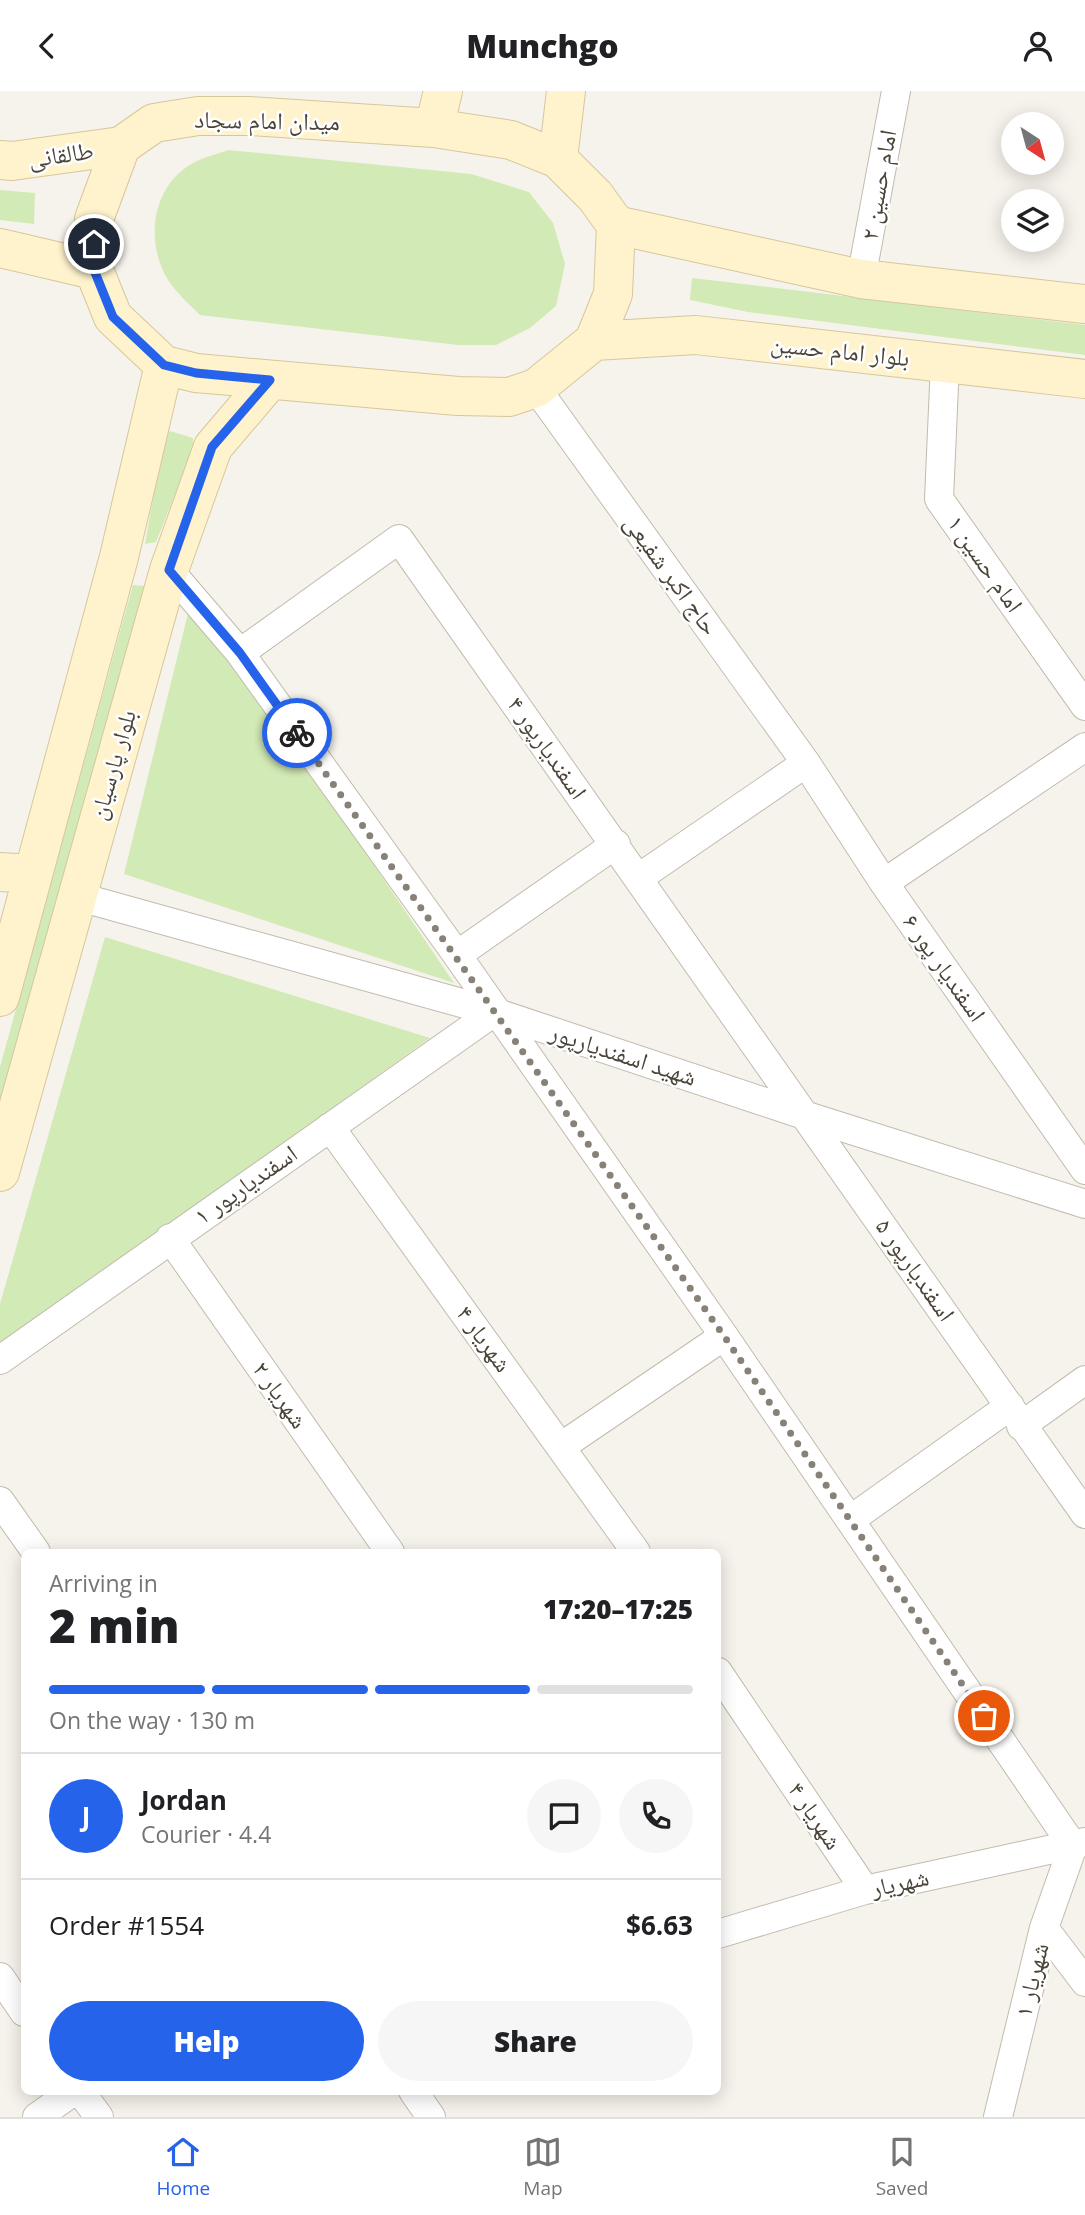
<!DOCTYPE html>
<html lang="en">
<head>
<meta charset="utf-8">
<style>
  :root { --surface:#fff; --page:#f6f6f6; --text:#202124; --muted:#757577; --line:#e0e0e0; --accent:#2563eb }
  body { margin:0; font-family:"Open Sans","Noto Naskh Arabic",sans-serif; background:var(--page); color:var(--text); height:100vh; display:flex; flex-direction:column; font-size:26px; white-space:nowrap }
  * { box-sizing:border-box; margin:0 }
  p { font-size:23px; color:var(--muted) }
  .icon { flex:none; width:38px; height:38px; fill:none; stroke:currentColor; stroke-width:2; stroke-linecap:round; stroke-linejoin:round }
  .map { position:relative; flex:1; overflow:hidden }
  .panel { position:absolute; left:21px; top:1458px; width:700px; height:546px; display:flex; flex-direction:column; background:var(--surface); border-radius:10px; box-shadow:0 4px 18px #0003 }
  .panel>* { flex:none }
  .needle { width:46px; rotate:144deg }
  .controls { position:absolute; left:1001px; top:21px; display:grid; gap:14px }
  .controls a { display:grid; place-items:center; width:63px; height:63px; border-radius:50%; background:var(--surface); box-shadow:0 4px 18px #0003; font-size:35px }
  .pin { position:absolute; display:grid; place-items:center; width:60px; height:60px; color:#fff; margin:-30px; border:4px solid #fff; border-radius:50%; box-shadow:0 2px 7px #0007 }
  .courier { position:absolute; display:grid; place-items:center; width:70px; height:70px; margin:-35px; border:5px solid #2563eb; border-radius:50%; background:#fff; color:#222; box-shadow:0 2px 9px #0007 }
  .summary em { font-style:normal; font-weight:800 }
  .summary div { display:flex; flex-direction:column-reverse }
  .summary { display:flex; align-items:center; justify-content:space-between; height:119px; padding:0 28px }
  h1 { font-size:46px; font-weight:800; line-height:52px }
  .bar { display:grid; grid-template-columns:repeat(4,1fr); gap:10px 7px; align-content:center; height:84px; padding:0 28px }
  .bar i { height:9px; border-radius:5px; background:var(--line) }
  .bar .current { background:var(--accent) }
  .bar p { grid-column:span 4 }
  .line { display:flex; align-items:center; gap:18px; padding:0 28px; border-top:2px solid var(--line) }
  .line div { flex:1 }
  .round { display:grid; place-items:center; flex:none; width:74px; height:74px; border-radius:37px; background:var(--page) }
  .action { display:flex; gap:14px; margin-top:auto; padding:14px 28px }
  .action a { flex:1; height:80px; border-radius:42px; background:var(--accent); color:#fff; font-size:28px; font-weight:800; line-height:80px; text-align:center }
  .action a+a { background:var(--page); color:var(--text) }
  header { display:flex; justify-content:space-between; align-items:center; height:91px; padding:0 28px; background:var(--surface); font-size:32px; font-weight:800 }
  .tab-bar { display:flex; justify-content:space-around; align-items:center; height:98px; border-top:2px solid var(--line); background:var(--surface); font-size:19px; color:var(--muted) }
  .tab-bar a { display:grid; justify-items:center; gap:4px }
  .tab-bar .current { color:var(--accent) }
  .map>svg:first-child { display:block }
  .green { fill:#d2eab5 }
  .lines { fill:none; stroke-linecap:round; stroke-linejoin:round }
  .minor-casing { stroke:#c2bbae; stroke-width:30 }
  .secondary-casing { stroke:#d6c79b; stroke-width:40 }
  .minor { stroke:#fff; stroke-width:28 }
  .secondary { stroke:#fff3cd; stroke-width:38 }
  .done { stroke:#878178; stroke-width:7; stroke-dasharray:0 12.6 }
  .route { stroke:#2563eb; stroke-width:9 }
  .labels { text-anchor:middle; stroke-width:5; stroke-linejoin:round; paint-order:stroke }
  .street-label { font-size:24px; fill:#4b4439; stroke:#fff }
</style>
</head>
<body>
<header><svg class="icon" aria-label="back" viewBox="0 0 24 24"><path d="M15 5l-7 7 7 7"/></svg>Munchgo<svg class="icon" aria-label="person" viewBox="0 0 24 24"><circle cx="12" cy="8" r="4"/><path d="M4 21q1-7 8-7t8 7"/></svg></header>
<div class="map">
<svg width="1085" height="2026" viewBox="0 0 1085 2026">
  <rect width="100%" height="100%" fill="#f6f3ec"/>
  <!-- green -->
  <path class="green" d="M 228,59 L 471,83 L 529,101 L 553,132 L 565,173 L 556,215 L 530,237 L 496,254 L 458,254 L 200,224 C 191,215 181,206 173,196 C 143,157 149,93 197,70 C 207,65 218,63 228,59 Z
    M 0,99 L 35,102 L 34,133 L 0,129 Z
    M 692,187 L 1085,234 L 1085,264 L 748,221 L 690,209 Z
    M 170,340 L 193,347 L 194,367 L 177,398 L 156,451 L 145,453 L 163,350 Z
    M 133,494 L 147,495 L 0,1028 L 0,976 Z
    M 192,506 L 454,892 L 124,783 Z
    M 105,846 L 430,947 L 0,1254 L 0,1213 Z"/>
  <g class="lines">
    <defs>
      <path id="minor" d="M 861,188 L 896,0
        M 945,272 L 939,408 L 1085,615
        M 536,297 L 806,672 L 884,792 L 1085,1079
        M 169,479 L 240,562 L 457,864 L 724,1245 L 1073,1755 L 1044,1837 L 998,2026
        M 240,562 L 399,448 L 1085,1423
        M 640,786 L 806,672
        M 884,792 L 1085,656
        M 76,805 L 494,921 L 807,1025 L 1085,1113
        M 457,864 L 616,753
        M 330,1036 L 636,1461
        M 170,1147 L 390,1461
        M 0,1269 L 494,921
        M 1021,1335 L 1085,1289
        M 562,1355 L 724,1245
        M 0,1410 L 36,1461
        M 850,1429 L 1010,1315
        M 718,1581 L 865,1799
        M 1044,1837 L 1085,1891
        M 718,1843 L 865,1799 L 1085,1751
        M 0,1886 L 24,1921
        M 80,2000 L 99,2026
        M 413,2000 L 431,2026
        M 37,2026 L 74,2000"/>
      <path id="secondary" d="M 198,25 L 249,25 L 434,37 L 511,49 L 558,68 L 595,105 L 616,134 L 613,203 L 594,250 L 536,297 L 509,306 L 458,305 L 196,282 L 164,274 L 113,226 L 94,179 L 94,128 L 121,55 L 154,32 Z
        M 434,37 L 443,0
        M 558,68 L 566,0
        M 0,69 L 12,70 L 121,55
        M 616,134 L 861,188 L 1085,213
        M 0,157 L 94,179
        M 594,250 L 696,244 L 1085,288
        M 0,781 L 33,783
        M 0,906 L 119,466 L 164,274
        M 0,1081 L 169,479 L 213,356 L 270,289"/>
    </defs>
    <!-- minor casing -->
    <use href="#minor" class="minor-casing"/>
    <!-- secondary casing -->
    <use href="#secondary" class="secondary-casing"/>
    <!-- minor -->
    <use href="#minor" class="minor"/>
    <!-- secondary -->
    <use href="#secondary" class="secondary"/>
  </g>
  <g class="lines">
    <!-- done -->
    <path class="done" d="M 297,642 L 724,1245 L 984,1625"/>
    <!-- route -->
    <path class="route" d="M 94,153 L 94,179 L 113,226 L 164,274 L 196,282 L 270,289 L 212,356 L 169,479 L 240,562 L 297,642"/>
  </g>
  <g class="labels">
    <!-- street labels -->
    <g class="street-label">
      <text transform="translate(267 30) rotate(1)" y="8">میدان امام سجاد</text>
      <text transform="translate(61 64) rotate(-8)" y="8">طالقانی</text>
      <text transform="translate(879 94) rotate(-80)" y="8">امام حسین ۲</text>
      <text transform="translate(840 260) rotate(6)" y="8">بلوار امام حسین</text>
      <text transform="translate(985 473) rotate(55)" y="8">امام حسین ۱</text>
      <text transform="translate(671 484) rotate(54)" y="8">حاج اکبر شفیعی</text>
      <text transform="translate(547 657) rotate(55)" y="8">اسفندیارپور ۴</text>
      <text transform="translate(113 674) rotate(-74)" y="8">بلوار پارسیان</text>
      <text transform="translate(944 877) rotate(55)" y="8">اسفندیار پور ۶</text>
      <text transform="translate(623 964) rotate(18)" y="8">شهید اسفندیارپور</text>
      <text transform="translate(246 1094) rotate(-35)" y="8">اسفندیارپور ۱</text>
      <text transform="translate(915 1179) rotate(55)" y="8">اسفندیارپور ۵</text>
      <text transform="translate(484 1248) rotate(54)" y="8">شهریار ۴</text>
      <text transform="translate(280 1304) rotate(55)" y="8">شهریار ۲</text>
      <text transform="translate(815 1725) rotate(56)" y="8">شهریار ۴</text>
      <text transform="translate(900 1792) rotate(-12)" y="8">شهریار</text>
      <text transform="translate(1032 1889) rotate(-76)" y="8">شهریار ۱</text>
    </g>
  </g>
</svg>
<div class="controls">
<a><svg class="needle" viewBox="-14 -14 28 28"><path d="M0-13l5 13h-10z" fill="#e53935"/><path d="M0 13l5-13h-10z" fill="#757577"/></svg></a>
<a><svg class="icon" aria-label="layers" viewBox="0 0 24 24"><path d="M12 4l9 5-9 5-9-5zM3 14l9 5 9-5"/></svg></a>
</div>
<div class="pin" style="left:984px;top:1625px;background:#ea580c"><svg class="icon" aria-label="bag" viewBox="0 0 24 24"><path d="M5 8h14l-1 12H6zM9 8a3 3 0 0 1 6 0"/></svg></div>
<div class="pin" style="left:94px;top:153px;background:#1f2937"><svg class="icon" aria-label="home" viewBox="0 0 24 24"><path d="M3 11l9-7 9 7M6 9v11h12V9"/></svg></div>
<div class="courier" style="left:297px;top:642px"><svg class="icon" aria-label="bike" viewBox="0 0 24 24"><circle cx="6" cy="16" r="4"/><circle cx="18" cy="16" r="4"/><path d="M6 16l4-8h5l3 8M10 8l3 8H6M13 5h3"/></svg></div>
<section class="panel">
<div class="summary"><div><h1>2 min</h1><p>Arriving in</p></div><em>17:20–17:25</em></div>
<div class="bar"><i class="current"></i><i class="current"></i><i class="current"></i><i></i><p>On the way · 130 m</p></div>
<div class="line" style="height:126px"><b class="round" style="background:var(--accent);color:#fff">J</b><div><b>Jordan</b><p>Courier · 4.4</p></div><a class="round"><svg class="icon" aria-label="chat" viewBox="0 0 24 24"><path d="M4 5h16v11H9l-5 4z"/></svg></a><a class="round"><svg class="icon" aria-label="phone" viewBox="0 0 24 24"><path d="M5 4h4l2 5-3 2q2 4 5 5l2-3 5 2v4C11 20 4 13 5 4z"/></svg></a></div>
<div class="line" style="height:91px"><div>Order #1554</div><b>$6.63</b></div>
<div class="action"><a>Help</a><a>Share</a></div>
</section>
</div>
<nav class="tab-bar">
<a class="current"><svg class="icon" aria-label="home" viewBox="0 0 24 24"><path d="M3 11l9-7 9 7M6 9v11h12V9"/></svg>Home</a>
<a><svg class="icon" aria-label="map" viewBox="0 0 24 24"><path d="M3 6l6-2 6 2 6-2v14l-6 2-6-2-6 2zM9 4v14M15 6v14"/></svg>Map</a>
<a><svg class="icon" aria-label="saved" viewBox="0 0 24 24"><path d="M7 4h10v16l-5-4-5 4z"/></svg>Saved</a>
</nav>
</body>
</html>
